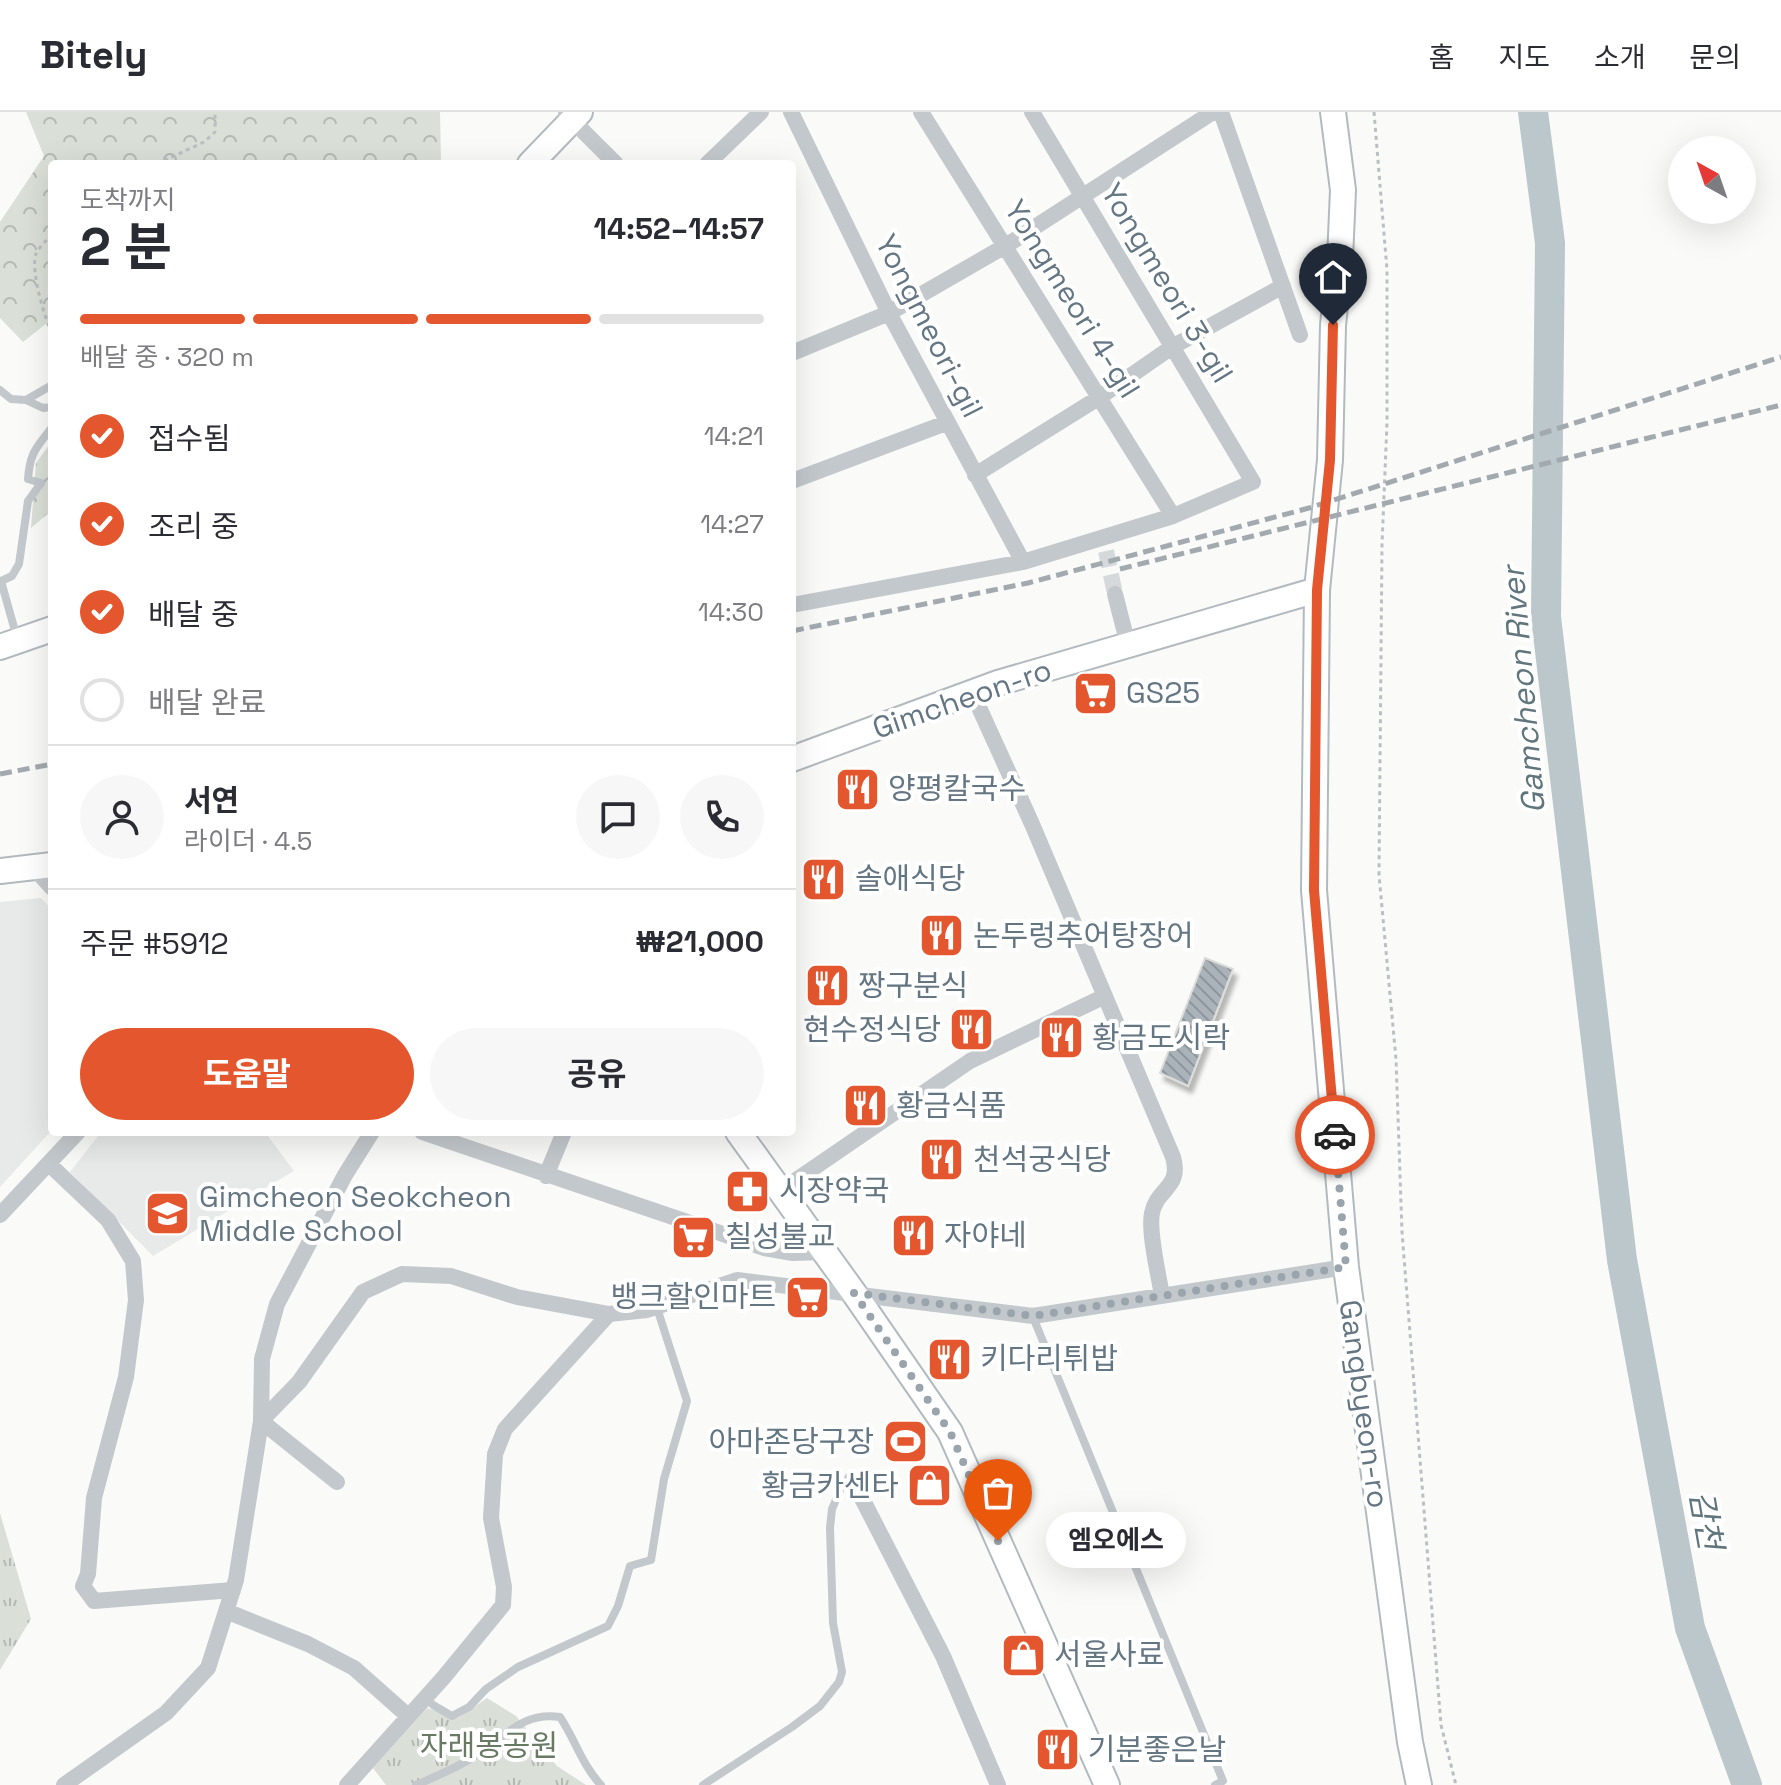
<!DOCTYPE html>
<html lang="ko">
<head>
<meta charset="utf-8">
<style>
  :root { --surface:#fff; --page:#f7f7f7; --text:#2b2b33; --muted:#7c7c81; --line:#e1e1e2; --accent:#e4572e }
  body { margin:0; font-family:"Space Grotesk","Noto Sans KR",sans-serif; background:var(--page); color:var(--text); height:100vh; display:flex; flex-direction:column; font-size:30px; white-space:nowrap }
  * { box-sizing:border-box; margin:0 }
  p { font-size:26px; color:var(--muted) }
  .icon { flex:none; width:44px; height:44px; fill:none; stroke:currentColor; stroke-width:2; stroke-linecap:round; stroke-linejoin:round }
  .map { position:relative; flex:1; overflow:hidden }
  .sheet { position:absolute; left:48px; top:48px; width:748px; height:976px; display:flex; flex-direction:column; background:var(--surface); border-radius:8px; box-shadow:0 8px 32px #0002 }
  .sheet>* { flex:none }
  .needle { width:52px; rotate:320deg }
  .tools { position:absolute; left:1668px; top:24px; display:grid; gap:16px }
  .tools a { display:grid; place-items:center; width:88px; height:88px; border-radius:50%; background:var(--surface); box-shadow:0 8px 32px #0002; font-size:40px }
  .pin { position:absolute; display:grid; place-items:center; width:68px; height:68px; color:#fff; margin:-82px -34px; border-radius:50% 50% 50% 0; rotate:-45deg; box-shadow:0 0 8px #0007 }
  .pin .icon { rotate:45deg }
  .courier { position:absolute; display:grid; place-items:center; width:80px; height:80px; margin:-40px; border:6px solid #e4572e; border-radius:50%; background:#fff; color:#222; box-shadow:0 2px 10px #0007 }
  .bubble { position:absolute; height:56px; border-radius:28px; background:var(--surface); box-shadow:0 8px 32px #0002; font-size:26px; font-weight:700; line-height:56px; text-align:center }
  .headline em { font-style:normal; font-weight:700 }
  .headline div { display:flex; flex-direction:column-reverse }
  .headline { display:flex; align-items:center; justify-content:space-between; height:136px; padding:0 32px }
  h1 { font-size:52px; font-weight:700; line-height:60px }
  .bar { display:grid; grid-template-columns:repeat(4,1fr); gap:12px 8px; align-content:center; height:96px; padding:0 32px }
  .bar i { height:10px; border-radius:6px; background:var(--line) }
  .bar .selected { background:var(--accent) }
  .bar p { grid-column:span 4 }
  .line { display:flex; align-items:center; gap:20px; padding:0 32px; border-top:2px solid var(--line) }
  .line div { flex:1 }
  .round { display:grid; place-items:center; flex:none; width:84px; height:84px; border-radius:42px; background:var(--page) }
  ol { padding:0 32px; list-style:none }
  li { display:flex; align-items:center; gap:24px; height:88px }
  li p { margin-inline-start:auto }
  li .icon { padding:8px; border-radius:50%; background:var(--accent); color:#fff; stroke-width:4 }
  li:last-child { color:var(--muted) }
  li i { width:44px; height:44px; border:4px solid var(--line); border-radius:50% }
  .button { display:flex; gap:16px; margin-top:auto; padding:16px 32px }
  .button a { flex:1; height:92px; border-radius:48px; background:var(--accent); color:#fff; font-size:32px; font-weight:700; line-height:92px; text-align:center }
  .button a+a { background:var(--page); color:var(--text) }
  header { display:flex; align-items:center; gap:48px; box-sizing:border-box; height:112px; padding:0 40px; background:var(--surface); border-bottom:2px solid var(--line) }
  header strong { font-size:38px }
  nav { display:flex; gap:44px; margin-inline-start:auto; font-size:28px }
  .map>svg:first-child { display:block }
  .built { fill:#e8e9e9 }
  .forest { fill:url(#forest-crowns) }
  .park { fill:url(#park-tufts) }
  .lines { fill:none; stroke-linecap:round; stroke-linejoin:round }
  .river { stroke:#bbc7cb; stroke-width:30 }
  .building { fill:url(#building-back-hatch); stroke:#dcdcda; stroke-width:2; filter:url(#shadow) }
  .street-tunnel { stroke:#d5d9db; stroke-width:16; stroke-dasharray:16 8; stroke-linecap:butt }
  .secondary-casing { stroke:#b3babf; stroke-width:28 }
  .path { stroke:#bbbfc2; stroke-width:3; stroke-dasharray:4 4; stroke-linecap:butt }
  .lane { stroke:#c3c8cc; stroke-width:8 }
  .street { stroke:#c3c8cc; stroke-width:16 }
  .secondary { stroke:#fff; stroke-width:24 }
  .rail { stroke:#a2aab0; stroke-width:5; stroke-dasharray:12 6; stroke-linecap:butt }
  .done { stroke:#99a4ac; stroke-width:8; stroke-dasharray:0 14.4 }
  .route { stroke:#e4572e; stroke-width:10 }
  .labels { text-anchor:middle; stroke-width:8; stroke-linejoin:round; paint-order:stroke }
  .street-label { font-size:30px; fill:#657683; stroke:#fff }
  .poi-label { font-size:30px; fill:#657683; stroke:#fff; text-anchor:start }
  .park-label { font-size:30px; fill:#687a64; stroke:#fff }
  .water-label { font-size:32px; font-style:italic; fill:#60757c; stroke:#fff }
</style>
</head>
<body>
<header>
<strong>Bitely</strong>
<nav><a>홈</a><a>지도</a><a>소개</a><a>문의</a></nav>
</header>
<div class="map">
<svg width="1781" height="1673" viewBox="0 0 1781 1673">
  <defs>
    <pattern id="forest-crowns" width="20" height="18" patternUnits="userSpaceOnUse" patternTransform="scale(2)"><rect width="20" height="18" fill="#dadfd7"/><path d="M2 6a3 3 0 1 1 6 0M12 15a3 3 0 1 1 6 0" fill="none" stroke="#b4b9b4"/></pattern>
    <pattern id="park-tufts" width="24" height="20" patternUnits="userSpaceOnUse" patternTransform="scale(2)"><rect width="24" height="20" fill="#dadfd7"/><path d="M3 7l-1-3M5 7V3M7 7l1-3M15 17l-1-3M17 17v-4M19 17l1-3" fill="none" stroke="#b4b9b4"/></pattern>
    <pattern id="building-back-hatch" width="6" height="6" patternUnits="userSpaceOnUse" patternTransform="scale(2)"><rect width="6" height="6" fill="#aab3b9"/><path d="M-1 5l2 2M0 0l6 6M5-1l2 2" fill="none" stroke="#8e969c"/></pattern>
    <filter id="shadow"><feDropShadow dx="4" dy="7" stdDeviation="2" flood-color="#0004"/></filter>
  </defs>
  <rect width="100%" height="100%" fill="#fafaf8"/>
  <!-- built -->
  <path class="built" d="M 41,786 L 52,798 L 52,1018 L 0,1075 L 0,790 Z
    M 101,1020 L 265,1020 L 294,1059 L 153,1144 L 70,1060 Z"/>
  <!-- forest -->
  <path class="forest" d="M 26,0 L 440,0 L 441,52 L 52,52 L 52,207 L 23,230 L 0,206 L 0,110 L 44,44 Z
    M 52,329 L 52,398 L 31,416 L 36,351 Z"/>
  <!-- park -->
  <path class="park" d="M 0,1401 L 31,1507 L 0,1558 Z
    M 487,1586 L 516,1604 L 557,1654 L 586,1673 L 386,1673 L 373,1656 L 427,1596 L 458,1606 Z"/>
  <g class="lines">
    <!-- river -->
    <path class="river" d="M 1533,0 L 1550,131 L 1546,505 L 1622,1148 L 1690,1516 L 1747,1673"/>
  </g>
  <!-- building -->
  <path class="building" d="M 1205,846 L 1233,857 L 1188,974 L 1160,961 Z"/>
  <g class="lines">
    <!-- street-tunnel -->
    <path class="street-tunnel" d="M 1106,439 L 1115,482"/>
    <defs>
      <path id="secondary" d="M 1333,0 L 1343,78 L 1340,147 L 1333,213 L 1330,348 L 1317,478 L 1314,778 L 1346,1155 L 1410,1630 L 1419,1673
        M 530,52 L 580,0
        M 0,535 L 52,517
        M 792,647 L 998,571 L 1317,478
        M 0,759 L 52,753
        M 738,1020 L 854,1181 L 950,1320 L 1107,1673"/>
    </defs>
    <!-- secondary casing -->
    <use href="#secondary" class="secondary-casing"/>
    <!-- path -->
    <path class="path" d="M 1374,0 L 1387,158 L 1387,310 L 1382,433 L 1379,763 L 1396,947 L 1402,1120 L 1441,1613 L 1456,1673
      M 157,52 L 204,30 L 215,20 L 215,0
      M 52,122 C 47,128 38,136 36,142 C 30,159 45,206 52,222"/>
    <!-- lane -->
    <path class="lane" d="M 0,278 L 11,287 L 26,288 L 43,296 L 52,295
      M 26,288 L 52,273
      M 17,526 L 1,469 L 12,464 L 19,452 L 28,389 L 41,371 L 28,367 C 30,338 38,335 52,315
      M 1033,1205 L 1223,1669 L 1215,1673
      M 426,1586 L 433,1593 L 452,1604 L 469,1595 L 486,1577 L 518,1555 L 608,1514 L 618,1494 L 630,1454 L 651,1448 L 664,1367 L 687,1289 L 657,1196
      M 416,1673 C 435,1665 454,1657 472,1646 C 504,1627 521,1599 560,1605 C 575,1627 582,1653 601,1673
      M 703,1673 L 792,1615 L 820,1594 L 839,1570 L 842,1560 L 833,1511 L 830,1416 L 832,1397 L 843,1371 L 852,1367"/>
    <!-- street -->
    <path class="street" d="M 791,0 L 889,201 L 1023,450
      M 921,0 L 1173,404
      M 1221,0 L 1300,223
      M 566,2 L 616,52
      M 707,52 L 761,0
      M 792,241 L 889,201 L 1007,133 L 1213,0
      M 975,363 L 1100,285 L 1172,235 L 1283,174
      M 792,369 L 946,311
      M 1115,482 L 1128,533
      M 792,493 L 1023,450 L 1173,404 L 1253,370 L 1032,0
      M 972,580 L 1032,712 L 1173,1045 C 1182,1076 1157,1076 1152,1101 C 1148,1120 1159,1164 1162,1184
      M 33,755 L 52,776
      M 422,1020 L 764,1136 L 793,1141 L 824,1140
      M 49,1052 L 108,1108 L 133,1149 L 136,1188 L 126,1265 L 94,1386 L 88,1462 L 83,1474 L 94,1489 L 233,1478
      M 546,1064 L 564,1020
      M 780,1079 L 970,949 L 1105,884
      M 0,1103 L 78,1020
      M 852,1367 L 943,1544 L 998,1673
      M 337,1370 L 261,1309 L 299,1270 L 363,1180 L 402,1162 L 451,1164 L 517,1185 L 609,1202 L 647,1198 L 737,1168 L 1033,1204 L 1346,1155
      M 226,1499 L 308,1532 L 354,1556 L 408,1604
      M 64,1673 L 166,1601 L 208,1556 L 236,1468 L 261,1309 L 262,1247 L 277,1192 L 345,1063 L 372,1020
      M 347,1673 L 444,1565 L 503,1493 L 504,1475 L 491,1406 L 495,1342 L 505,1317 L 609,1202"/>
    <!-- secondary -->
    <use href="#secondary" class="secondary"/>
    <!-- rail -->
    <path class="rail" d="M 1120,457 L 1781,293
      M 792,519 L 1028,471 L 1309,396 L 1781,245
      M 0,662 L 52,652"/>
  </g>
  <g class="lines">
    <!-- done -->
    <path class="done" d="M 998,1429 L 950,1320 L 854,1181 L 1033,1204 L 1346,1155 L 1335,1023"/>
    <!-- route -->
    <path class="route" d="M 1333,213 L 1330,348 L 1317,478 L 1314,778 L 1335,1023"/>
  </g>
  <!-- icons -->
  <defs>
    <symbol id="supermarket-square" viewBox="-11 -11 22 22"><rect x="-9" y="-9" width="18" height="18" rx="4" fill="#e4572e" stroke="#fff"/><path d="M-6-5.5h2.5l.6 2H6L4.5 2H-2.5L-4.4-4H-6ZM-1.5 3.2a1.3 1.3 0 1 0 .1 0ZM3 3.2a1.3 1.3 0 1 0 .1 0Z" fill="#fff"/></symbol>
    <symbol id="restaurant-square" viewBox="-11 -11 22 22"><rect x="-9" y="-9" width="18" height="18" rx="4" fill="#e4572e" stroke="#fff"/><path d="M-5-6h1v4h1v-4h1v4h1v-4h1v5L-1.5 .5V6h-2V.5L-5-1ZM5-6V6H3V1.5H1.5Q1.5-4 5-6Z" fill="#fff"/></symbol>
    <symbol id="pharmacy-square" viewBox="-11 -11 22 22"><rect x="-9" y="-9" width="18" height="18" rx="4" fill="#e4572e" stroke="#fff"/><path d="M-2-6h4v4h4v4h-4v4h-4v-4h-4v-4h4Z" fill="#fff"/></symbol>
    <symbol id="school-square" viewBox="-11 -11 22 22"><rect x="-9" y="-9" width="18" height="18" rx="4" fill="#e4572e" stroke="#fff"/><path d="M0-5L7-2L0 1L-7-2ZM-4 1L0 2.5L4 1V4Q0 6-4 4Z" fill="#fff"/></symbol>
    <symbol id="stadium-square" viewBox="-11 -11 22 22"><rect x="-9" y="-9" width="18" height="18" rx="4" fill="#e4572e" stroke="#fff"/><path d="M0-5a6.5 5 0 1 0 0 10a6.5 5 0 1 0 0-10ZM-3.5-1.8h7v3.6h-7Z" fill="#fff"/></symbol>
    <symbol id="shop-square" viewBox="-11 -11 22 22"><rect x="-9" y="-9" width="18" height="18" rx="4" fill="#e4572e" stroke="#fff"/><path d="M-5-2.5h2.3a2.7 3.5 0 0 1 5.4 0H5L5.5 6h-11ZM-1.5-2.5h3a1.5 2.3 0 0 0-3 0Z" fill="#fff"/></symbol>
  </defs>
  <g fill-rule="evenodd">
    <use href="#supermarket-square" x="1070" y="556" width="51" height="51"/>
    <use href="#restaurant-square" x="832" y="652" width="51" height="51"/>
    <use href="#restaurant-square" x="798" y="742" width="51" height="51"/>
    <use href="#restaurant-square" x="916" y="798" width="51" height="51"/>
    <use href="#restaurant-square" x="802" y="848" width="51" height="51"/>
    <use href="#restaurant-square" x="946" y="892" width="51" height="51"/>
    <use href="#restaurant-square" x="1036" y="900" width="51" height="51"/>
    <use href="#restaurant-square" x="840" y="968" width="51" height="51"/>
    <use href="#restaurant-square" x="916" y="1022" width="51" height="51"/>
    <use href="#pharmacy-square" x="722" y="1054" width="51" height="51"/>
    <use href="#school-square" x="142" y="1076" width="51" height="51"/>
    <use href="#restaurant-square" x="888" y="1098" width="51" height="51"/>
    <use href="#supermarket-square" x="668" y="1100" width="51" height="51"/>
    <use href="#supermarket-square" x="782" y="1160" width="51" height="51"/>
    <use href="#restaurant-square" x="924" y="1222" width="51" height="51"/>
    <use href="#stadium-square" x="880" y="1304" width="51" height="51"/>
    <use href="#shop-square" x="904" y="1348" width="51" height="51"/>
    <use href="#shop-square" x="998" y="1518" width="51" height="51"/>
    <use href="#restaurant-square" x="1032" y="1612" width="51" height="51"/>
  </g>
  <g class="labels">
    <!-- street labels -->
    <g class="street-label">
      <text transform="translate(1167 171) rotate(59)" y="10">Yongmeori 3-gil</text>
      <text transform="translate(1072 187) rotate(58)" y="10">Yongmeori 4-gil</text>
      <text transform="translate(929 214) rotate(63)" y="10">Yongmeori-gil</text>
      <text transform="translate(962 587) rotate(-19)" y="10">Gimcheon-ro</text>
      <text transform="translate(1364 1292) rotate(82)" y="10">Gangbyeon-ro</text>
    </g>
    <!-- poi labels -->
    <g class="poi-label">
      <text x="1126" y="591">GS25</text>
      <text x="888" y="687">양평칼국수</text>
      <text x="855" y="777">솔애식당</text>
      <text x="973" y="834">논두렁추어탕장어</text>
      <text x="858" y="884">짱구분식</text>
      <text x="941" y="928" text-anchor="end">현수정식당</text>
      <text x="1092" y="936">황금도시락</text>
      <text x="896" y="1004">황금식품</text>
      <text x="973" y="1058">천석궁식당</text>
      <text x="779" y="1089">시장약국</text>
      <text x="199" y="1095">Gimcheon Seokcheon<tspan x="199" dy="34">Middle School</tspan></text>
      <text x="944" y="1134">자야네</text>
      <text x="725" y="1135">칠성불교</text>
      <text x="776" y="1195" text-anchor="end">뱅크할인마트</text>
      <text x="980" y="1257">키다리튀밥</text>
      <text x="874" y="1340" text-anchor="end">아마존당구장</text>
      <text x="899" y="1384" text-anchor="end">황금카센타</text>
      <text x="1054" y="1553">서울사료</text>
      <text x="1088" y="1648">기분좋은날</text>
    </g>
    <!-- park labels -->
    <g class="park-label">
      <text x="489" y="1644">자래봉공원</text>
    </g>
    <!-- water labels -->
    <g class="water-label">
      <text transform="translate(1523 578) rotate(-95)" y="11">Gamcheon River</text>
      <text transform="translate(1706 1408) rotate(80)" y="11">감천</text>
    </g>
  </g>
</svg>
<div class="tools">
<a><svg class="needle" viewBox="-14 -14 28 28"><path d="M0-13l5 13h-10z" fill="#e53935"/><path d="M0 13l5-13h-10z" fill="#7c7c81"/></svg></a>
</div>
<div class="pin" style="left:998px;top:1429px;background:#ea580c"><svg class="icon" aria-label="bag" viewBox="0 0 24 24"><path d="M5 8h14l-1 12H6zM9 8a3 3 0 0 1 6 0"/></svg></div>
<div class="pin" style="left:1333px;top:213px;background:#1f2937"><svg class="icon" aria-label="home" viewBox="0 0 24 24"><path d="M3 11l9-7 9 7M6 9v11h12V9"/></svg></div>
<div class="courier" style="left:1335px;top:1023px"><svg class="icon" aria-label="car" viewBox="0 0 24 24"><path d="M5 17H2v-5l4-1 3-4h7l3 4 3 1v5h-3M9 17h6M6 11h13"/><circle cx="7" cy="17" r="2"/><circle cx="17" cy="17" r="2"/></svg></div>
<div class="bubble" style="left:1046px;top:1400px;width:140px">엠오에스</div>
<section class="sheet">
<div class="headline"><div><h1>2 분</h1><p>도착까지</p></div><em>14:52–14:57</em></div>
<div class="bar"><i class="selected"></i><i class="selected"></i><i class="selected"></i><i></i><p>배달 중 · 320 m</p></div>
<ol>
<li><svg class="icon" aria-label="check" viewBox="0 0 24 24"><path d="M5 12l5 5 9-10"/></svg>접수됨<p>14:21</p></li>
<li><svg class="icon" aria-label="check" viewBox="0 0 24 24"><path d="M5 12l5 5 9-10"/></svg>조리 중<p>14:27</p></li>
<li><svg class="icon" aria-label="check" viewBox="0 0 24 24"><path d="M5 12l5 5 9-10"/></svg>배달 중<p>14:30</p></li>
<li><i></i>배달 완료</li>
</ol>
<div class="line" style="height:144px"><a class="round"><svg class="icon" aria-label="person" viewBox="0 0 24 24"><circle cx="12" cy="8" r="4"/><path d="M4 21q1-7 8-7t8 7"/></svg></a><div><b>서연</b><p>라이더 · 4.5</p></div><a class="round"><svg class="icon" aria-label="chat" viewBox="0 0 24 24"><path d="M4 5h16v11H9l-5 4z"/></svg></a><a class="round"><svg class="icon" aria-label="phone" viewBox="0 0 24 24"><path d="M5 4h4l2 5-3 2q2 4 5 5l2-3 5 2v4C11 20 4 13 5 4z"/></svg></a></div>
<div class="line" style="height:104px"><div>주문 #5912</div><b>₩21,000</b></div>
<div class="button"><a>도움말</a><a>공유</a></div>
</section>
</div>
</body>
</html>
